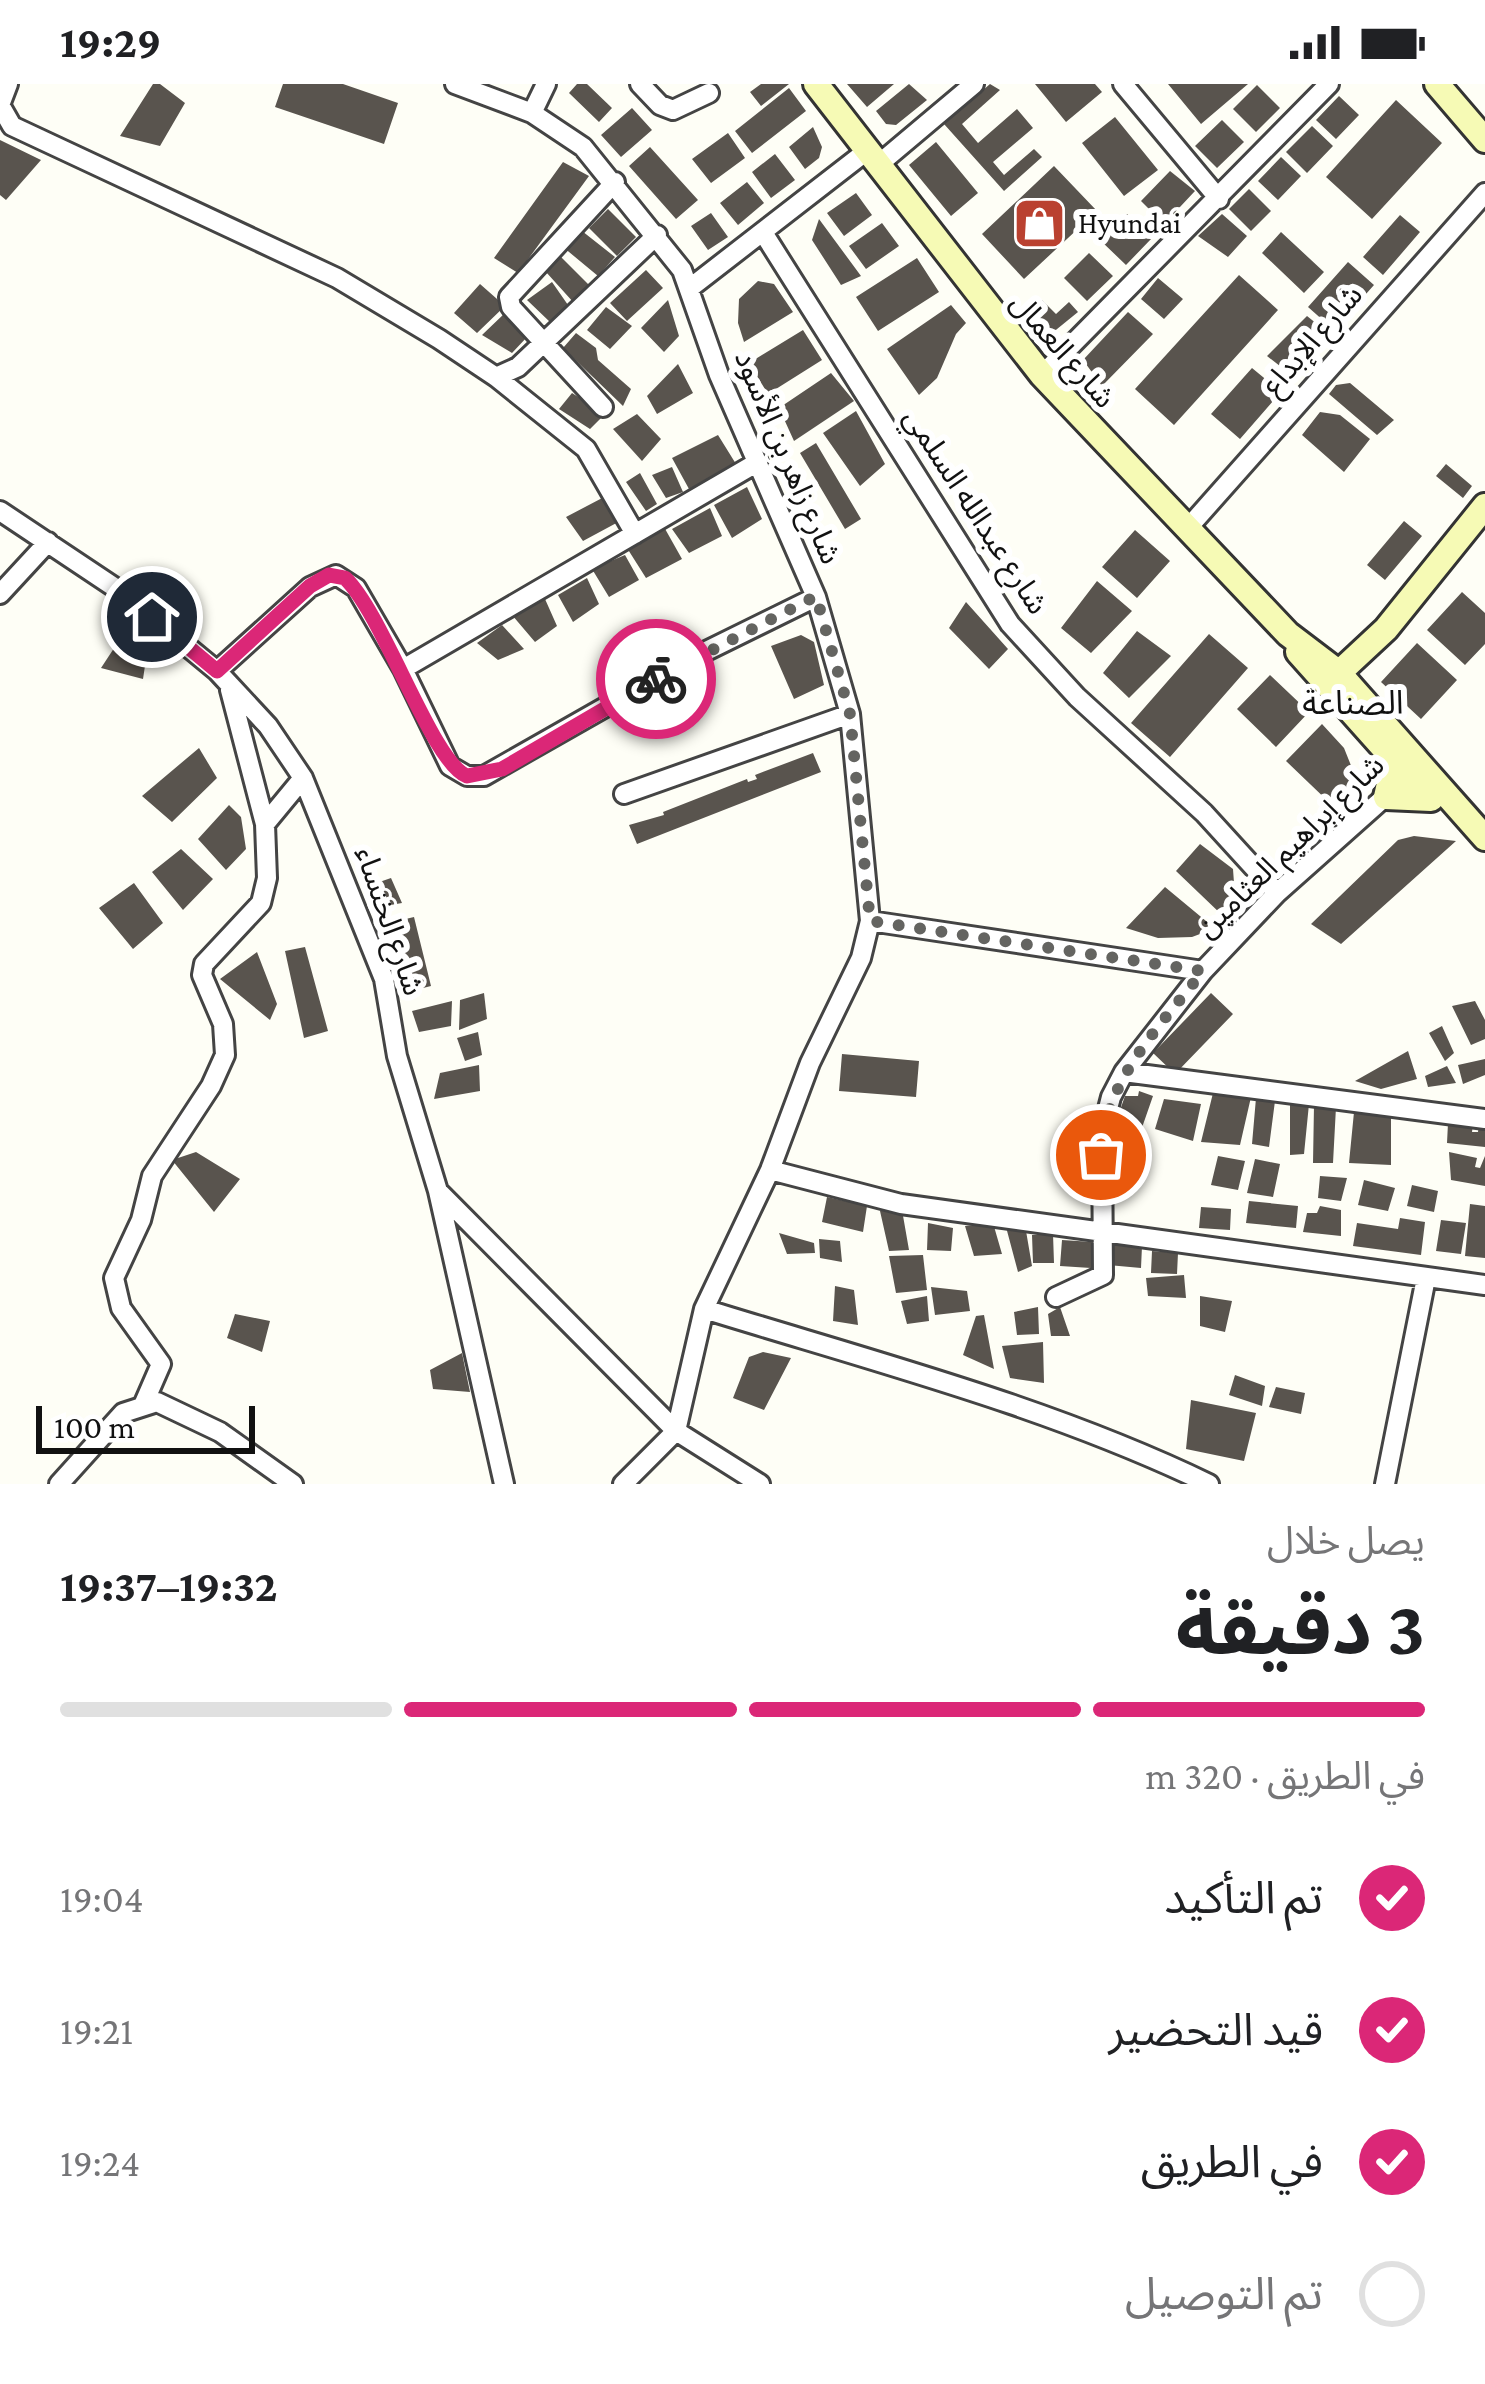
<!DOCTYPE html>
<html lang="ar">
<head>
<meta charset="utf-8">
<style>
  :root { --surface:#fff; --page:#f6f6f6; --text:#202124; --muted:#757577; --line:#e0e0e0; --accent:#db2777 }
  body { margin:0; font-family:"Crimson Pro","Noto Sans Arabic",serif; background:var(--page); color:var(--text); direction:rtl; height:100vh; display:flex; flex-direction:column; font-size:45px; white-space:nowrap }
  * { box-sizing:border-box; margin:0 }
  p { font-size:39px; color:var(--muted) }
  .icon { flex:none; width:66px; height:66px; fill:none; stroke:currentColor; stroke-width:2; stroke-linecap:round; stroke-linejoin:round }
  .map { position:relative; height:1400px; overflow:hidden; direction:ltr }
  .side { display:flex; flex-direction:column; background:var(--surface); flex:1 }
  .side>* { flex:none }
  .scale { position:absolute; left:36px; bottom:30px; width:219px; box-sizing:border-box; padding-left:12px; border:6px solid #111; border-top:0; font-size:33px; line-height:42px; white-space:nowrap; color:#111; -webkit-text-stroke:9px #fff; paint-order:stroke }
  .pin { position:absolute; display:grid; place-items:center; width:102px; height:102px; color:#fff; margin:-51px; border:6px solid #fff; border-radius:50%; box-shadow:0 3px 12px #0007 }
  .courier { position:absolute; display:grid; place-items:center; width:120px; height:120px; margin:-60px; border:9px solid #db2777; border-radius:50%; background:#fff; color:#222; box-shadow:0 3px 15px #0007 }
  .summary em { font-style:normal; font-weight:700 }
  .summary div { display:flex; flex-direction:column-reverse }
  .summary { display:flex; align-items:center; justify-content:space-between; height:204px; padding:0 60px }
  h1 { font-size:78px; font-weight:700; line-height:90px }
  .bar { display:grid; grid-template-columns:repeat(4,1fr); gap:18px 12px; align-content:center; height:144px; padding:0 60px }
  .bar i { height:15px; border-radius:9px; background:var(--line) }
  .bar .active { background:var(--accent) }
  .bar p { grid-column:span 4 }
  ol { padding:0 60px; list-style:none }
  li { display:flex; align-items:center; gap:36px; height:132px }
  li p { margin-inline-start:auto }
  li .icon { padding:12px; border-radius:50%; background:var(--accent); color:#fff; stroke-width:4 }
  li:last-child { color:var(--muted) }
  li i { width:66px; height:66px; border:6px solid var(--line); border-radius:50% }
  .status { display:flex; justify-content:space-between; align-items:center; height:84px; padding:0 60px; background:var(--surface); direction:ltr }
  .status svg { height:33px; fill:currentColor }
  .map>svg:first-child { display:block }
  .building { fill:#59544e }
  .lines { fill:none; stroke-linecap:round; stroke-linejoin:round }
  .street-casing { stroke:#444; stroke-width:24 }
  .secondary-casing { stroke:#333; stroke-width:30 }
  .street { stroke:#fff; stroke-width:18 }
  .secondary { stroke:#f6fab5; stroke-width:24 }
  .done { stroke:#646461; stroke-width:12; stroke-dasharray:0 21.6 }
  .route { stroke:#db2777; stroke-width:15 }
  .labels { text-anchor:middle; stroke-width:12; stroke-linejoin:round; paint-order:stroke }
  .poi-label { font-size:30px; fill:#111; stroke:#fff; text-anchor:start }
  .street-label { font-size:30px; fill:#111; stroke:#fff }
  .neighbourhood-label { font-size:33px; fill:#111; stroke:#fff }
</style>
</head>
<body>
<div class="status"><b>19:29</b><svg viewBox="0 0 49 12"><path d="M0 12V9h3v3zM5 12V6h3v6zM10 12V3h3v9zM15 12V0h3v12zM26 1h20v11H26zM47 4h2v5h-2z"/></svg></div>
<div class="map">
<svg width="1485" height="1400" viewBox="0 0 1485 1400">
  <rect width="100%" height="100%" fill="#fefef6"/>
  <!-- building -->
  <path class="building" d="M 153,0 L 160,0 L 185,19 L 160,62 L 120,52 Z
    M 283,0 L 343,0 L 398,19 L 384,60 L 275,23 Z
    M 577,0 L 587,0 L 612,24 L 599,38 L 569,9 Z
    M 761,0 L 789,0 L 761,22 L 750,8 Z
    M 847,0 L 894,0 L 867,23 Z
    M 909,0 L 927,16 L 896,41 L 886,40 L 876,27 Z
    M 990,0 L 1000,6 L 962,40 L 978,59 L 1017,25 L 1033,44 L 993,78 L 1004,91 L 1034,65 L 1042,73 L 1004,107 L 944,40 Z
    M 1035,0 L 1095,0 L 1102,8 L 1066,38 Z
    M 1168,0 L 1248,0 L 1201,40 Z
    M 1257,1 L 1280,24 L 1256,48 L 1233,25 Z
    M 789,4 L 806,27 L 752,69 L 735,47 Z
    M 1339,12 L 1359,31 L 1336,55 L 1316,36 Z
    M 1396,16 L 1442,59 L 1372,135 L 1326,93 Z
    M 632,24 L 652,46 L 621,73 L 601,51 Z
    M 1115,33 L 1158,86 L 1124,112 L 1082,59 Z
    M 1222,36 L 1244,58 L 1217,84 L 1195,62 Z
    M 1312,42 L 1333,62 L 1307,89 L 1286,68 Z
    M 813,43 L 822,63 L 819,74 L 805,85 L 789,63 Z
    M 728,49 L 745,74 L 711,99 L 692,75 Z
    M 0,56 L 41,76 L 6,116 L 0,111 Z
    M 936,58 L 978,109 L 951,132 L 909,81 Z
    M 650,63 L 698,116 L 676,135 L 629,82 Z
    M 775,70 L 795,96 L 771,114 L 752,88 Z
    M 1281,73 L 1301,92 L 1278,116 L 1258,97 Z
    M 563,78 L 589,92 L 518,189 L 494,174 Z
    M 1054,82 L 1097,127 L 1024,195 L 982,150 Z
    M 1170,87 L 1195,107 L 1164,140 L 1141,117 Z
    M 747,98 L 764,119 L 738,141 L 720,119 Z
    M 1249,105 L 1271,127 L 1251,147 L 1229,125 Z
    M 856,109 L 872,131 L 844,152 L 827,129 Z
    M 608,125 L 636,153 L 617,172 L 589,144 Z
    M 711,129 L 728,153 L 708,166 L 691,142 Z
    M 1127,130 L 1152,154 L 1126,181 L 1101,157 Z
    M 1222,130 L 1247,152 L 1228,173 L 1198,152 Z
    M 1400,131 L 1420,148 L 1383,191 L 1363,173 Z
    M 819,135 L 861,192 L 841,201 L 812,156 Z
    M 882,139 L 899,162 L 866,185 L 849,162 Z
    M 582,147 L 615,173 L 598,192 L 563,163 Z
    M 1281,148 L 1324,188 L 1304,209 L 1262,169 Z
    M 1089,169 L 1113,192 L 1087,217 L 1064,194 Z
    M 558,170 L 592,204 L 574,219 L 546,188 Z
    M 917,174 L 939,208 L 878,247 L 856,213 Z
    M 1348,178 L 1374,201 L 1334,246 L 1308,223 Z
    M 646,186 L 663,204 L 627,237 L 610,219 Z
    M 1239,191 L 1278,226 L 1174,341 L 1135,305 Z
    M 1158,194 L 1183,215 L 1164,235 L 1141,215 Z
    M 758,197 L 774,200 L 793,228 L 744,258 L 738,239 L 739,215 Z
    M 552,198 L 568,221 L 551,239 L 527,216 Z
    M 480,200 L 505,222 L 477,249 L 454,229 Z
    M 668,216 L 679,252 L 664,268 L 641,244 Z
    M 1042,216 L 1056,230 L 1069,218 L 1078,228 L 1046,254 L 1022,234 Z
    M 951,221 L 966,239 L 956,250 L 937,294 L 919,311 L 887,265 Z
    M 606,223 L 632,242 L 610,265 L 587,246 Z
    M 506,228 L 528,252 L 512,269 L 482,251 Z
    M 1128,228 L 1153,250 L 1102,302 L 1083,276 Z
    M 1307,232 L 1332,252 L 1294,293 L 1267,272 Z
    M 803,246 L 822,276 L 768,310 L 749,279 Z
    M 576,249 L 596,264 L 598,276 L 631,305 L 623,322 L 563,264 Z
    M 678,280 L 693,309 L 657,330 L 647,312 Z
    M 1252,284 L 1281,308 L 1240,355 L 1211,330 Z
    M 831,289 L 854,317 L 794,357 L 779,324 Z
    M 1350,299 L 1394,336 L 1377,351 L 1329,310 L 1336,301 Z
    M 572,309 L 605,330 L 590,345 L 559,325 Z
    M 856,327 L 885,380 L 860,402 L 823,349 Z
    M 1320,328 L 1340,331 L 1370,355 L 1344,388 L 1302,351 Z
    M 637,330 L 661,355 L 642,377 L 613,345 Z
    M 718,351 L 736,380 L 689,405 L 672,374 Z
    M 816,359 L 861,435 L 845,445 L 800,369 Z
    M 1446,380 L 1472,402 L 1463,414 L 1436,392 Z
    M 672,383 L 683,408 L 666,414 L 652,391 Z
    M 640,389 L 657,420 L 646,427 L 626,398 Z
    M 747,403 L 762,435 L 732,454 L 714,421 Z
    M 606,412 L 622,436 L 583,457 L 566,433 Z
    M 710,424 L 722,452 L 689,469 L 672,445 Z
    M 1404,437 L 1422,452 L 1385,496 L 1367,481 Z
    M 664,443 L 682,475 L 646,494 L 627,464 Z
    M 1135,446 L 1170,477 L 1137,514 L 1102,483 Z
    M 625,471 L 639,496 L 609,513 L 592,485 Z
    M 587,494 L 599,520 L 573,538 L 558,511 Z
    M 1097,497 L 1132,527 L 1091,569 L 1061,544 Z
    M 1462,508 L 1485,529 L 1485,560 L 1465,581 L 1427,546 Z
    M 545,515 L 557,542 L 535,558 L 512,531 Z
    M 966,518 L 1008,565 L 989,585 L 949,544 Z
    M 502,541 L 524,565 L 498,576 L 477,559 Z
    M 1137,547 L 1171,572 L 1129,614 L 1103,589 Z
    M 1209,550 L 1248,584 L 1170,673 L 1131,639 Z
    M 801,551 L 814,558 L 824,601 L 794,615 L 771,562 Z
    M 122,552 L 148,562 L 143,595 L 101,584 Z
    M 1417,559 L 1457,596 L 1421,635 L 1381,598 Z
    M 1270,591 L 1309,628 L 1276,663 L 1237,625 Z
    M 1322,640 L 1344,664 L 1354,689 L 1352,706 L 1334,723 L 1286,677 Z
    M 199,664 L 217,694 L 172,738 L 142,712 Z
    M 813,669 L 821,688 L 637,760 L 629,741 L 664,731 L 663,728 L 747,695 L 748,698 L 757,695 L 755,691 Z
    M 229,721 L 241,733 L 246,765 L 226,786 L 198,755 Z
    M 1414,752 L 1456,757 L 1341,860 L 1311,840 L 1398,756 Z
    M 1200,760 L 1233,785 L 1235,813 L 1223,832 L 1176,787 Z
    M 181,765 L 213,795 L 183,826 L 152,788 Z
    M 391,794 L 402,819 L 379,823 L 365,803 Z
    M 134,799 L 163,839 L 133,865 L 99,824 Z
    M 1165,803 L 1212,842 L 1208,847 L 1192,853 L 1158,854 L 1126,844 Z
    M 414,833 L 431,902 L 411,907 L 389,839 Z
    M 305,863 L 328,947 L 304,954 L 285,867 Z
    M 257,868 L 277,920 L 270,936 L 220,895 Z
    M 484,909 L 487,935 L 459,946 L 460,916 Z
    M 1211,909 L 1233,930 L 1175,990 L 1153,969 Z
    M 452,917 L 451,942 L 419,948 L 412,927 Z
    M 1475,917 L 1485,936 L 1485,955 L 1471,961 L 1452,922 Z
    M 1442,942 L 1454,969 L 1445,977 L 1429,949 Z
    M 478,948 L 482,971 L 465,977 L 457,954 Z
    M 1408,967 L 1417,995 L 1381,1005 L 1355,997 Z
    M 842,970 L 919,977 L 916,1013 L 839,1007 Z
    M 1485,975 L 1485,991 L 1463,1000 L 1458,981 Z
    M 479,981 L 480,1007 L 434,1015 L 440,989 Z
    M 1447,982 L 1456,999 L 1428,1003 L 1425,992 Z
    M 1139,1007 L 1153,1012 L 1138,1055 L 1113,1046 L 1125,1012 L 1138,1012 Z
    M 1213,1009 L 1251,1013 L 1240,1061 L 1201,1058 Z
    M 1256,1014 L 1275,1017 L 1269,1063 L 1252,1060 Z
    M 1164,1015 L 1201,1020 L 1193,1057 L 1155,1045 Z
    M 1290,1018 L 1309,1020 L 1304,1070 L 1290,1071 Z
    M 1314,1021 L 1336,1023 L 1333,1079 L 1313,1079 Z
    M 1354,1028 L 1391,1031 L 1391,1081 L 1349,1079 Z
    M 1448,1039 L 1473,1040 L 1472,1048 L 1478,1048 L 1479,1040 L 1485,1041 L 1485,1063 L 1447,1059 Z
    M 196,1068 L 240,1095 L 214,1128 L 172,1076 Z
    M 1449,1068 L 1477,1074 L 1475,1083 L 1480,1084 L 1485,1072 L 1485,1102 L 1451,1096 Z
    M 1218,1072 L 1245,1077 L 1238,1106 L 1211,1101 Z
    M 1255,1075 L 1280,1080 L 1273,1113 L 1247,1109 Z
    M 1320,1092 L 1347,1094 L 1341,1117 L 1318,1114 Z
    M 1364,1096 L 1395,1104 L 1388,1127 L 1358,1121 Z
    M 1412,1101 L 1438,1107 L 1434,1128 L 1407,1122 Z
    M 827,1113 L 867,1122 L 863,1148 L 822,1138 Z
    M 1249,1117 L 1298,1122 L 1296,1144 L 1246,1139 Z
    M 1470,1120 L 1485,1122 L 1485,1174 L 1465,1172 Z
    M 1320,1122 L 1341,1126 L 1341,1152 L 1303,1148 L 1307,1129 L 1317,1129 Z
    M 1201,1123 L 1231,1125 L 1230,1146 L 1199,1144 Z
    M 902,1126 L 909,1166 L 889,1167 L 880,1127 Z
    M 1400,1134 L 1425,1138 L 1421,1171 L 1353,1162 L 1357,1139 L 1398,1145 Z
    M 1441,1136 L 1466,1139 L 1461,1170 L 1436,1167 Z
    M 928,1139 L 953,1144 L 951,1167 L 927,1166 Z
    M 993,1139 L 1002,1170 L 974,1172 L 965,1142 Z
    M 1025,1141 L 1032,1182 L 1018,1188 L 1006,1143 Z
    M 779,1149 L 814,1159 L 815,1169 L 787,1170 Z
    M 1053,1150 L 1054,1179 L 1033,1179 L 1032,1151 Z
    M 819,1155 L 840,1157 L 842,1178 L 820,1174 Z
    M 1062,1156 L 1093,1158 L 1091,1184 L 1060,1182 Z
    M 1110,1160 L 1142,1162 L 1141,1184 L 1108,1181 Z
    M 1152,1167 L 1178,1169 L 1177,1190 L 1151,1189 Z
    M 923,1171 L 927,1206 L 896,1209 L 889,1172 Z
    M 1184,1191 L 1186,1214 L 1148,1212 L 1146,1194 Z
    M 835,1202 L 854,1206 L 858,1241 L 833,1237 Z
    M 931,1203 L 967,1207 L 970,1227 L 935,1231 Z
    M 927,1212 L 929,1237 L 907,1240 L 901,1217 Z
    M 1200,1212 L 1232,1217 L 1225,1248 L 1200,1242 Z
    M 1038,1223 L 1039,1250 L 1017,1251 L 1014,1228 Z
    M 1060,1223 L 1070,1252 L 1051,1252 L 1048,1230 Z
    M 235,1230 L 270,1237 L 262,1268 L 227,1254 Z
    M 984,1231 L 994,1285 L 963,1271 L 976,1232 Z
    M 1043,1258 L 1044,1299 L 1010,1294 L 1002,1262 Z
    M 763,1268 L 791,1274 L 764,1326 L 733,1314 L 749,1273 Z
    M 462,1269 L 470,1308 L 433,1305 L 430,1286 Z
    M 1235,1291 L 1265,1302 L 1262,1322 L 1229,1311 Z
    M 1276,1303 L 1305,1309 L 1301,1330 L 1269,1323 Z
    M 1191,1316 L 1256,1329 L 1244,1377 L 1186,1365 Z"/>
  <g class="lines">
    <defs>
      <path id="street" d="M 8,0 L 0,21 L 12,42 L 337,194 L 439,255 L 496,293 L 586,365 L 635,450
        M 455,0 L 532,29 L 583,63 L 682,186 L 719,291 L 816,513 L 850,630 L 870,837 L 861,874 L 810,979 L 770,1086 L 704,1225 L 676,1347 L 623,1400
        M 640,0 L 660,21 L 673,26 L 709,9
        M 1123,0 L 1219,115
        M 532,29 L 546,0
        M 879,80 L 974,0
        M 764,150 L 1010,540 L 1077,613 L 1204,729 L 1277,809
        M 690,204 L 868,66
        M 1042,291 L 1329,0
        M 496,293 L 518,283 L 657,151
        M 603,323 L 511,223 L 509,213 L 615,98
        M 0,427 L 120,507 L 217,587 L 268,642 L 303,694 L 384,895 L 397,972 L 438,1107 L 504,1400
        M 1187,445 L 1485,109
        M 0,510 L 48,458
        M 403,585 L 450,682 L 467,692 L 484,692 L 688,576 L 816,513
        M 217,587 L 310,503 L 336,491 L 356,504 L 403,585 L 758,378
        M 230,606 L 265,740
        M 624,710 L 850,630
        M 870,837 L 1203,887
        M 1124,988 L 1485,1035
        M 770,1086 L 901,1120 L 1485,1201
        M 438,1107 L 676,1347 L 760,1400
        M 1056,1213 L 1103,1191 L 1102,1048 L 1111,1013 L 1124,988 L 1203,887 L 1277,809 L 1395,704
        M 704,1225 C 872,1277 1050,1323 1209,1400
        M 144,1319 L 161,1280 L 121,1224 L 114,1194 L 141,1136 L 152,1092 L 211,1002 L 225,971 L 223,940 L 202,891 L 204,880 L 261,819 L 267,794 L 265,740 L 303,694
        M 59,1400 L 123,1329 L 157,1318 L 220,1348 L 293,1400
        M 1385,1400 L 1426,1194"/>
      <path id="secondary" d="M 816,0 L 1042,291 L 1288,550 L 1338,588 L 1485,754
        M 1437,0 L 1485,56
        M 1298,568 L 1422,707
        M 1328,599 L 1386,545 L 1485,422
        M 1387,669 L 1391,691 L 1386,713 L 1431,715"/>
    </defs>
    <!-- street casing -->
    <use href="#street" class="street-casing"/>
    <!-- secondary casing -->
    <use href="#secondary" class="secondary-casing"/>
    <!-- street -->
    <use href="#street" class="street"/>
    <!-- secondary -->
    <use href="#secondary" class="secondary"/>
  </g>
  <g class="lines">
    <!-- done -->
    <path class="done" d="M 656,595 L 816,512 L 850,630 L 870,837 L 1203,887 C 1159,944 1104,996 1101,1071"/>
    <!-- route -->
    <path class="route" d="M 152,533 L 217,587 L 310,502 L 329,491 L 345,494 C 384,531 432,679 467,692 L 502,685 L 656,595"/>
  </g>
  <!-- icons -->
  <defs>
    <symbol id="shop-square" viewBox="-11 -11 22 22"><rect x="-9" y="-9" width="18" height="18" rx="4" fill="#ba4130" stroke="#fff"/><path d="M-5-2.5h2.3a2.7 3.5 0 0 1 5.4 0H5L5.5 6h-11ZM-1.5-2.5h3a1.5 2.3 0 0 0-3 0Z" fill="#fff"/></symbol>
  </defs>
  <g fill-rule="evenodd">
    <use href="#shop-square" x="1010" y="110" width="59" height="59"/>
  </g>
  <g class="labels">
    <!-- poi labels -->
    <g class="poi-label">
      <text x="1078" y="149">Hyundai</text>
    </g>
    <!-- street labels -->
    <g class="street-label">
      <text transform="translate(1312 256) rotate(-49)" y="10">شارع الإبداع</text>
      <text transform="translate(1063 266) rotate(49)" y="10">شارع العمال</text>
      <text transform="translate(788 373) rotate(67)" y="10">شارع زاهر بن الأسود</text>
      <text transform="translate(976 427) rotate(57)" y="10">شارع عبدالله السلمي</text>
      <text transform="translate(1290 762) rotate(-44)" y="10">شارع إبراهيم العثامين</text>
      <text transform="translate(390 837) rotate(71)" y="10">شارع الخنساء</text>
    </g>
    <!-- neighbourhood labels -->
    <g class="neighbourhood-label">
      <text x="1353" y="630">الصناعة</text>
    </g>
  </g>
</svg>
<div class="scale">100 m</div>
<div class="pin" style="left:1101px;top:1071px;background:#ea580c"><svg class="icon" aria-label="bag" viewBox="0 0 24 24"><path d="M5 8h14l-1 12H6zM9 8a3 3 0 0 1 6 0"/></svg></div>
<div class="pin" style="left:152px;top:533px;background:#1f2937"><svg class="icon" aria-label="home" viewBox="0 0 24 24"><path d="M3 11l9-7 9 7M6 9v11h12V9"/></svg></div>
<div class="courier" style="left:656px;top:595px"><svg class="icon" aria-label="bike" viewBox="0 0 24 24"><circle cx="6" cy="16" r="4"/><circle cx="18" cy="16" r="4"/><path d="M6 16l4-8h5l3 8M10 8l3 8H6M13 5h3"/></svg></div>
</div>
<section class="side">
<div class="summary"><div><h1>3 دقيقة</h1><p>يصل خلال</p></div><em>19:32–19:37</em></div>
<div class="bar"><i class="active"></i><i class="active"></i><i class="active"></i><i></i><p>في الطريق · 320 m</p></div>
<ol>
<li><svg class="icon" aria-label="check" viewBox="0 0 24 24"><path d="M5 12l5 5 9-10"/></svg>تم التأكيد<p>19:04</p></li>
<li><svg class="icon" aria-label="check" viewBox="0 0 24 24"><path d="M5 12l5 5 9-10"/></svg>قيد التحضير<p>19:21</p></li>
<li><svg class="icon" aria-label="check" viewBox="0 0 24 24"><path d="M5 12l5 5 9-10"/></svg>في الطريق<p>19:24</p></li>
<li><i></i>تم التوصيل</li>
</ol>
</section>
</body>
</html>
